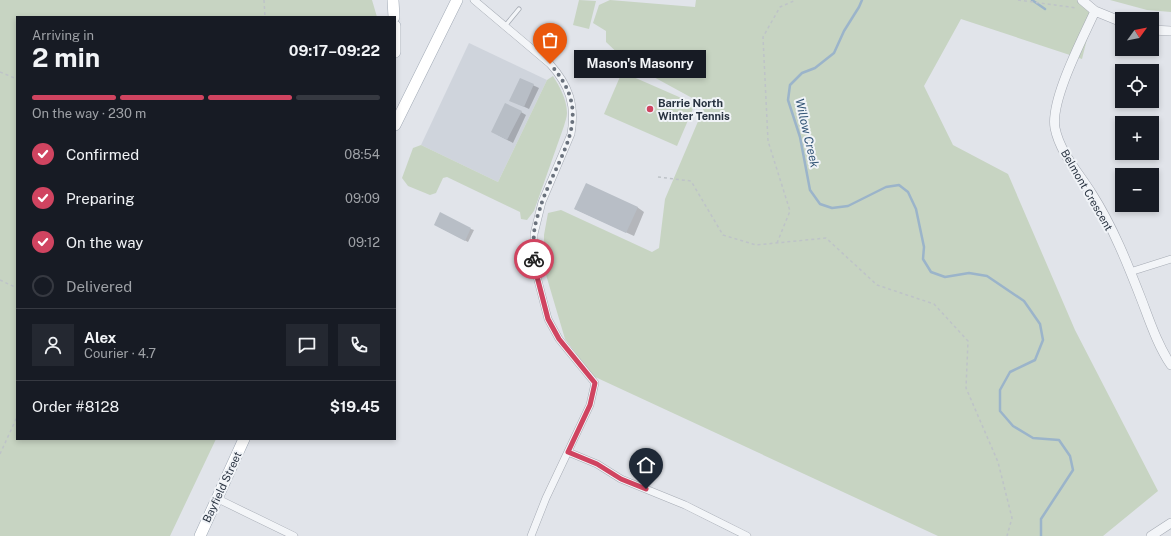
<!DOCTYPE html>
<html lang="en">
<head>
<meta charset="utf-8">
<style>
  :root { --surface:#171b24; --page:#242831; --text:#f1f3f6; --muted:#9ea1a6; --line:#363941; --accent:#d04460 }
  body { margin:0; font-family:"Public Sans",sans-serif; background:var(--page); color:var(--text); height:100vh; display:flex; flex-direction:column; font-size:15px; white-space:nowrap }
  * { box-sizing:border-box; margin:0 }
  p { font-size:13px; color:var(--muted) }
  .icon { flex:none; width:22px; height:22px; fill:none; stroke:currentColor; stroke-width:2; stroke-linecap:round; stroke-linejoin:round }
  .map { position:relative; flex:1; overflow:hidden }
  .panel { position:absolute; left:16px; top:16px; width:380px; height:424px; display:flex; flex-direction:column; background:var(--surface); border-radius:0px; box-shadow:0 2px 6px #0003 }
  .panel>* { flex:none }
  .needle { width:26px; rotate:57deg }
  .fabs { position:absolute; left:1115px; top:12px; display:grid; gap:8px }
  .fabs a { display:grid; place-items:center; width:44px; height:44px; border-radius:0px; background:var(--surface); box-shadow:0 2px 6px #0003; font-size:20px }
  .pin { position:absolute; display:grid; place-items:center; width:34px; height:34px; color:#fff; margin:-41px -17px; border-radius:50% 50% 50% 0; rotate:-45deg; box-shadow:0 0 4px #0007 }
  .pin .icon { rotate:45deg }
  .courier { position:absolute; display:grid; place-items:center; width:40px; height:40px; margin:-20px; border:3px solid #d04460; border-radius:50%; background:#fff; color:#222; box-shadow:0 1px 5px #0007 }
  .bubble { position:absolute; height:28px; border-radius:0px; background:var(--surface); box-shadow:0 2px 6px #0003; font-size:13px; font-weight:700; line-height:28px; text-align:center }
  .summary em { font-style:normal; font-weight:700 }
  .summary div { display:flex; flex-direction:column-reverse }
  .summary { display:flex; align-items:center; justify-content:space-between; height:68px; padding:0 16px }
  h1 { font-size:26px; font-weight:700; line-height:30px }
  .bar { display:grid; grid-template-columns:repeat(4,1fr); gap:6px 4px; align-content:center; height:48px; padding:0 16px }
  .bar i { height:5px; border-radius:3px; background:var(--line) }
  .bar .active { background:var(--accent) }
  .bar p { grid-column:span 4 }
  .line { display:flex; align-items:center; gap:10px; padding:0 16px; border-top:1px solid var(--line) }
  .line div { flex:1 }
  .round { display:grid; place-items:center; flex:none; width:42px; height:42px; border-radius:0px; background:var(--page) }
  ol { padding:0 16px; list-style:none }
  li { display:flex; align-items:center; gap:12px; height:44px }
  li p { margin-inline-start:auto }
  li .icon { padding:4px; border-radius:50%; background:var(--accent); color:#fff; stroke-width:4 }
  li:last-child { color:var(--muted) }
  li i { width:22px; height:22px; border:2px solid var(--line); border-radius:50% }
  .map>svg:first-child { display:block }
  .built { fill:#cfd4dc }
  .green { fill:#c7d4c2 }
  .shadow { fill:#0003 }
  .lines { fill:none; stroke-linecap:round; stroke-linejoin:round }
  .stream { stroke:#9bb4ca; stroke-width:2.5 }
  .building { fill:#b8bec6 }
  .service-casing { stroke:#a6abb4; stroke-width:5 }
  .minor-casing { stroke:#a6abb4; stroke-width:8 }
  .tertiary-casing { stroke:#a6abb4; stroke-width:10 }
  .primary-casing { stroke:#a0a9b5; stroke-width:12 }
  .path { stroke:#bec3c8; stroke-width:1.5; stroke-dasharray:3 3; stroke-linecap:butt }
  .service { stroke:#f3f5f8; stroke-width:3.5 }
  .minor { stroke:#f3f5f8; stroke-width:7 }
  .tertiary { stroke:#f3f5f8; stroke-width:9 }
  .primary { stroke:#fff; stroke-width:11 }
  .done { stroke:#69717c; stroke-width:4; stroke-dasharray:0 7.2 }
  .route { stroke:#d04460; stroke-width:5 }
  .poi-dot { fill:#d04460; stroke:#f0f3f7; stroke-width:1.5 }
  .labels { text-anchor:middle; stroke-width:4; stroke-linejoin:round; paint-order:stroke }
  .poi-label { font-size:11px; font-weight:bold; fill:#293341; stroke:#f0f3f7; text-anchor:start }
  .street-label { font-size:11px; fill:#293341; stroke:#f0f3f7 }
  .water-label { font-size:12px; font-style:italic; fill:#325476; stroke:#f0f3f7 }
</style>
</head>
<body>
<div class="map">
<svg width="1171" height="536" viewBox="0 0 1171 536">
  <rect width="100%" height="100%" fill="#e1e4ea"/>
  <!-- built -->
  <path class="built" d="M 469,43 L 547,80 L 498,182 L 421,145 Z"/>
  <!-- green -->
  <path class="green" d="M 0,0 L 372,0 L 377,17 L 17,17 L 17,439 L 216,439 L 170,536 L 0,536 Z
    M 579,0 L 596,1 L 589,29 L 573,25 Z
    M 610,0 L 695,7 L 696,0 L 1084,0 L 1094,11 L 1082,59 L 961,19 L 924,86 L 953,145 L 1008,174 L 1075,330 L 1158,491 L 1103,536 L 938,536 L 593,376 L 565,339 L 544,268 L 544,235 L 548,213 L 561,210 L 652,252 L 659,248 L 665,199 L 705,105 L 628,63 L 606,42 L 606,31 L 593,23 L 599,5 Z
    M 1110,0 L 1171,0 L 1171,12 L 1147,10 Z
    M 622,72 L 695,104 L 677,146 L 604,114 Z
    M 553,76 C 560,87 567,100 567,113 C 567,117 565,122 564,126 L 534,211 L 527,220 L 521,219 L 520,212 L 447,177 L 443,178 L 436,193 L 430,195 L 408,186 L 402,178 L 413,148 L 421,145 L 498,182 L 547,80 Z"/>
  <!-- shadow -->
  <path class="shadow" d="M 520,79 L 539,88 L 529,109 L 516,103 Z
    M 521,112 L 526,115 L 513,143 L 498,135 Z
    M 637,207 L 644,212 L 634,236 L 575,209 Z
    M 439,227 L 471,229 L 474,230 L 468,242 Z"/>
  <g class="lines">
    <!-- stream -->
    <path class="stream" d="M 862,0 L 859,7 L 844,31 L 834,53 L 815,68 L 802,73 L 790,85 L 788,100 L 800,137 L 810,190 L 820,204 L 832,208 L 848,206 L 886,187 L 899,185 L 908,192 L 916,209 L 924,247 L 923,259 L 931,272 L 945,277 L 969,273 L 987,276 L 1024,301 L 1040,324 L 1043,340 L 1035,360 L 1010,372 L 1000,390 L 1000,411 L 1013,426 L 1033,438 L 1059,440 L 1070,456 L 1073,470 L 1041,519 L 1041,536
      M 1032,0 L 1045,9"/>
  </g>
  <!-- building -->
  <path class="building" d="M 520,78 L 534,84 L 524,107 L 509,101 Z
    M 505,103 L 522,111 L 507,140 L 491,132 Z
    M 586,183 L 638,207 L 626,233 L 574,209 Z
    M 440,212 L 471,228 L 465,241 L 434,225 Z"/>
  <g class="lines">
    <defs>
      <path id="service" d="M 505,26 L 519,9"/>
      <path id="minor" d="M 474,0 L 550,64 C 569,85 576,105 571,134 L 542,202 L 534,234 L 534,265 L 548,319 L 559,339 L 595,383 L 590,405 L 546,498 L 531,536
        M 1130,272 L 1171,259
        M 568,452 L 597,464 L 621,479 L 685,505 L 747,536
        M 216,498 L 294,536"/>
      <path id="tertiary" d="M 1082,0 L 1095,11 L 1122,22
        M 1095,11 C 1083,38 1050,100 1055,128 C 1060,153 1079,173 1092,194 C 1113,227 1128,265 1142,301 C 1150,322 1158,346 1171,365
        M 1152,30 L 1171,31
        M 1151,536 L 1171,523"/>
      <path id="primary" d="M 393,0 L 394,17
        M 395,26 L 395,52
        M 395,125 L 457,0
        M 200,536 L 244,439"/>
    </defs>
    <!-- service casing -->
    <use href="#service" class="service-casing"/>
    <!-- minor casing -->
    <use href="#minor" class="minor-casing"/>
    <!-- tertiary casing -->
    <use href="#tertiary" class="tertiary-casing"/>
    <!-- primary casing -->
    <use href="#primary" class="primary-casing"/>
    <!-- path -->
    <path class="path" d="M 264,0 L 265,17
      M 1018,0 L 1077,8
      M 0,72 L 17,79
      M 658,177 L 691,181 L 723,235 L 756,245 L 826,238 L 877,285 L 934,304 L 968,341 L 966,388 L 998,462 L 1012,518 L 1007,536
      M 777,243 L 790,211 L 768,141 L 763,37 L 780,7 L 796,0
      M 0,280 L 17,288
      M 0,454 L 17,417"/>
    <!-- service -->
    <use href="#service" class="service"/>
    <!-- minor -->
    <use href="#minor" class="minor"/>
    <!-- tertiary -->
    <use href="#tertiary" class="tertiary"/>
    <!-- primary -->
    <use href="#primary" class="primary"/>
  </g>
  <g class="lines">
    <!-- done -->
    <path class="done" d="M 534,259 C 534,251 533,243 534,235 C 534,225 539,212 542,202 C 561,150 596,115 550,64"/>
    <!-- route -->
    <path class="route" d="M 534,259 L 534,265 L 548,319 L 559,339 L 595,383 L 590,405 L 568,452 L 597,464 L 621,479 L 646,489"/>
  </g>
  <!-- markers -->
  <circle class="poi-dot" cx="650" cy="109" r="4"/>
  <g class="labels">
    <!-- poi labels -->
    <g class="poi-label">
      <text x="658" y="107">Barrie North<tspan x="658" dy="13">Winter Tennis</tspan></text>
    </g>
    <!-- street labels -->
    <g class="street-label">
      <text transform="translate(1087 190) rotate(60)" y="4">Belmont Crescent</text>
      <text transform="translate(222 487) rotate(-65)" y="4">Bayfield Street</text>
    </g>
    <!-- water labels -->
    <g class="water-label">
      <text transform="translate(807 133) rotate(77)" y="4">Willow Creek</text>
    </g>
  </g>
</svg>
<div class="fabs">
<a><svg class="needle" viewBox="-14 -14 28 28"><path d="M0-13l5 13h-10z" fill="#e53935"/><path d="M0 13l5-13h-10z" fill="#9ea1a6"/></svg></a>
<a><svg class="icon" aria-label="locate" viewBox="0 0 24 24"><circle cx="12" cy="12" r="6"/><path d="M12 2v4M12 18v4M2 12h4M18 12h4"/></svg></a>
<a>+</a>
<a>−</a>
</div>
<div class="pin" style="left:550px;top:64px;background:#ea580c"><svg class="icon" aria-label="bag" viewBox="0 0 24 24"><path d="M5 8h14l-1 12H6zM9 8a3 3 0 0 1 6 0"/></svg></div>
<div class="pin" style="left:646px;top:489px;background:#1f2937"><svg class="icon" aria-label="home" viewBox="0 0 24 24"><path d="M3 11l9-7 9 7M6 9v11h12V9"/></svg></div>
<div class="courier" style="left:534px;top:259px"><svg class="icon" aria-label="bike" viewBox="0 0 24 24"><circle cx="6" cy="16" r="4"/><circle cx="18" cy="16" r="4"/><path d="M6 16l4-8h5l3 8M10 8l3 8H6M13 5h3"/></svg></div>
<div class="bubble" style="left:574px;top:50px;width:132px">Mason's Masonry</div>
<section class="panel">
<div class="summary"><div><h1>2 min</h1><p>Arriving in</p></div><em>09:17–09:22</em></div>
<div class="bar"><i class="active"></i><i class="active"></i><i class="active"></i><i></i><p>On the way · 230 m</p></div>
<ol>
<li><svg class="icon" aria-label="check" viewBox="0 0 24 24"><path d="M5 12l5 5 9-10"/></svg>Confirmed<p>08:54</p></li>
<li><svg class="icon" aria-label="check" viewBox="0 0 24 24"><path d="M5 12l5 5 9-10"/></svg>Preparing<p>09:09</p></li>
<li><svg class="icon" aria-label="check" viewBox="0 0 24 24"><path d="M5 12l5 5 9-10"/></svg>On the way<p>09:12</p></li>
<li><i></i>Delivered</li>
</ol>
<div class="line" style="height:72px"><a class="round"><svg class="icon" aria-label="person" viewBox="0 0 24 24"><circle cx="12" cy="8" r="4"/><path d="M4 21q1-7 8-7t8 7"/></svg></a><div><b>Alex</b><p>Courier · 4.7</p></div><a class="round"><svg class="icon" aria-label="chat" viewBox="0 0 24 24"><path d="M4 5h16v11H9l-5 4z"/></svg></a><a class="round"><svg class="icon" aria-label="phone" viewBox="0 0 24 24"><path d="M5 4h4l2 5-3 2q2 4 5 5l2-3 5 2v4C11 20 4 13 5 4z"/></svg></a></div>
<div class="line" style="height:52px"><div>Order #8128</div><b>$19.45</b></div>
</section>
</div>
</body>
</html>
